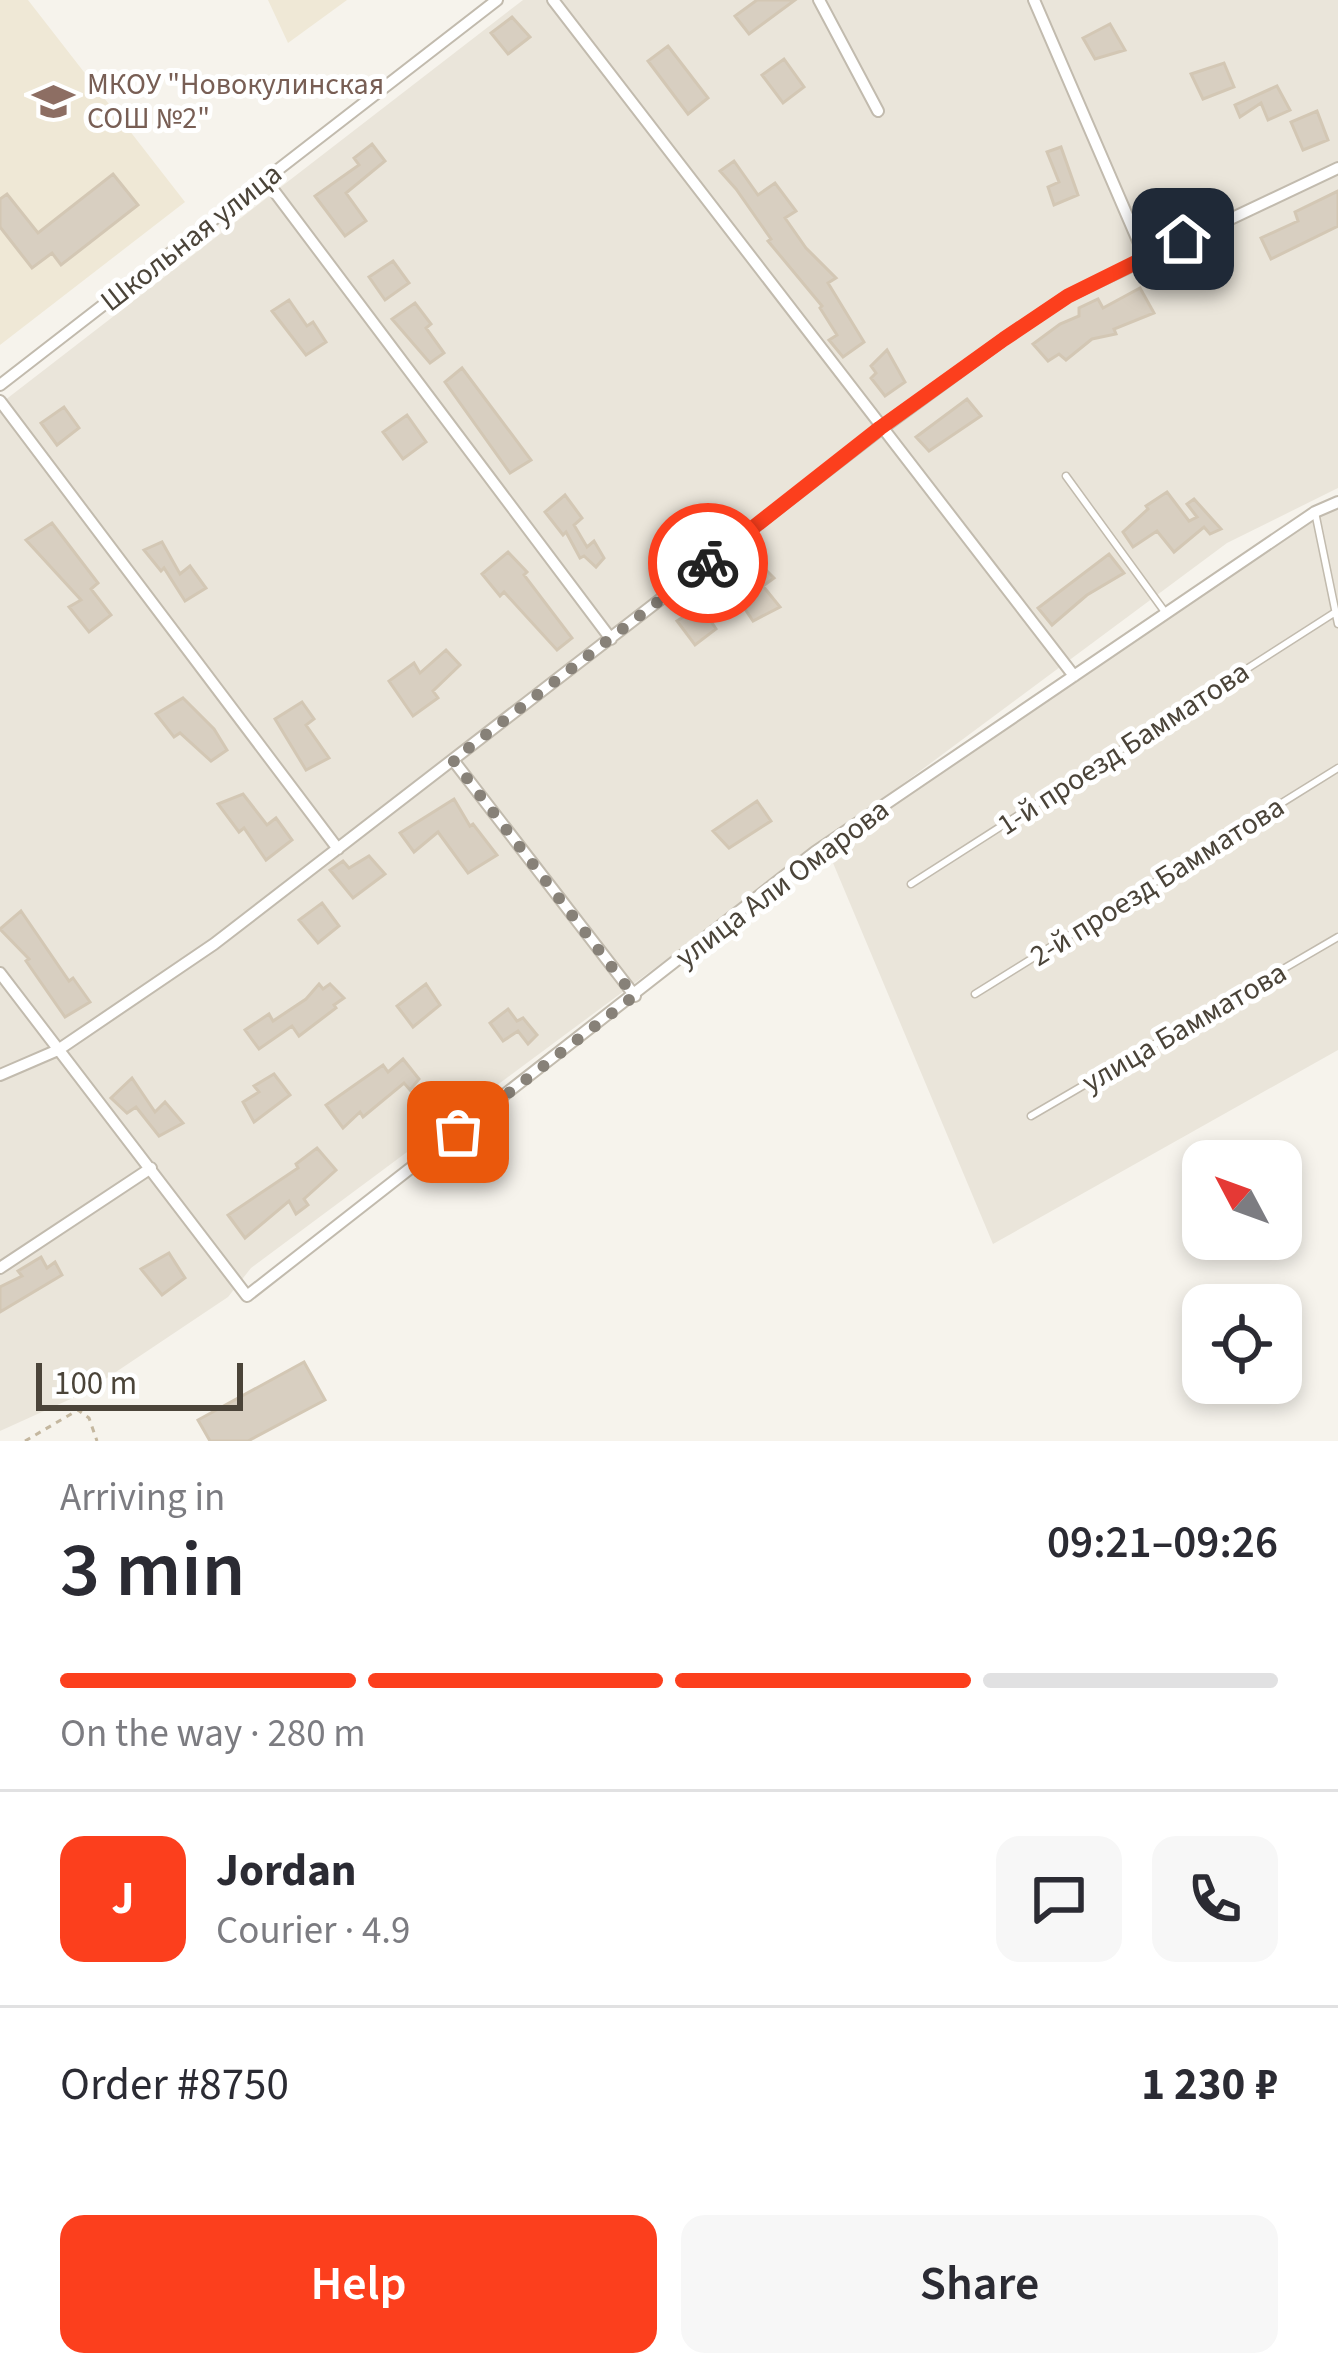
<!DOCTYPE html>
<html lang="en">
<head>
<meta charset="utf-8">
<style>
  :root { --surface:#fff; --page:#f7f7f7; --text:#2b2b33; --muted:#7c7c81; --line:#e1e1e2; --accent:#fc3f1d }
  body { margin:0; font-family:"Source Sans 3",sans-serif; background:var(--page); color:var(--text); height:100vh; display:flex; flex-direction:column; font-size:45px; white-space:nowrap }
  * { box-sizing:border-box; margin:0 }
  p { font-size:39px; color:var(--muted) }
  .icon { flex:none; width:66px; height:66px; fill:none; stroke:currentColor; stroke-width:2; stroke-linecap:round; stroke-linejoin:round }
  .map { position:relative; height:1441px; overflow:hidden }
  .panel { display:flex; flex-direction:column; background:var(--surface); flex:1 }
  .panel>* { flex:none }
  .needle { width:78px; rotate:311deg }
  .fabs { position:absolute; left:1182px; top:1140px; display:grid; gap:24px }
  .fabs a { display:grid; place-items:center; width:120px; height:120px; border-radius:24px; background:var(--surface); box-shadow:0 6px 18px #0003; font-size:60px }
  .scale { position:absolute; left:36px; bottom:30px; width:207px; box-sizing:border-box; padding-left:12px; border:6px solid #4b4439; border-top:0; font-size:33px; line-height:42px; white-space:nowrap; color:#4b4439; -webkit-text-stroke:9px #fff; paint-order:stroke }
  .pin { position:absolute; display:grid; place-items:center; width:102px; height:102px; color:#fff; margin:-51px; border-radius:24px; box-shadow:0 6px 18px #0006 }
  .courier { position:absolute; display:grid; place-items:center; width:120px; height:120px; margin:-60px; border:9px solid #fc3f1d; border-radius:50%; background:#fff; color:#222; box-shadow:0 3px 15px #0007 }
  .summary em { font-style:normal; font-weight:600 }
  .summary div { display:flex; flex-direction:column-reverse }
  .summary { display:flex; align-items:center; justify-content:space-between; height:204px; padding:0 60px }
  h1 { font-size:78px; font-weight:600; line-height:90px }
  .bar { display:grid; grid-template-columns:repeat(4,1fr); gap:18px 12px; align-content:center; height:144px; padding:0 60px }
  .bar i { height:15px; border-radius:9px; background:var(--line) }
  .bar .current { background:var(--accent) }
  .bar p { grid-column:span 4 }
  .line { display:flex; align-items:center; gap:30px; padding:0 60px; border-top:3px solid var(--line) }
  .line div { flex:1 }
  .round { display:grid; place-items:center; flex:none; width:126px; height:126px; border-radius:24px; background:var(--page) }
  .primary-button { display:flex; gap:24px; margin-top:auto; padding:24px 60px }
  .primary-button a { flex:1; height:138px; border-radius:24px; background:var(--accent); color:#fff; font-size:48px; font-weight:600; line-height:138px; text-align:center }
  .primary-button a+a { background:var(--page); color:var(--text) }
  .map>svg:first-child { display:block }
  .residential { fill:#eae5da }
  .education { fill:#efe8d6 }
  .building { fill:#d8cfc1; stroke:#d3c7b4; stroke-width:3 }
  .lines { fill:none; stroke-linecap:round; stroke-linejoin:round }
  .lane-casing { stroke:#c2bbae; stroke-width:9 }
  .street-casing { stroke:#c2bbae; stroke-width:14 }
  .path { stroke:#c4b79f; stroke-width:3; stroke-dasharray:6 6; stroke-linecap:butt }
  .lane { stroke:#fff; stroke-width:6 }
  .street { stroke:#fff; stroke-width:10 }
  .done { stroke:#878178; stroke-width:12; stroke-dasharray:0 21.6 }
  .route { stroke:#fc3f1d; stroke-width:15 }
  .labels { text-anchor:middle; stroke-width:10; stroke-linejoin:round; paint-order:stroke }
  .education-label { font-size:30px; fill:#785e54; stroke:#fff; text-anchor:start }
  .street-label { font-size:30px; fill:#4b4439; stroke:#fff }
</style>
</head>
<body>
<div class="map">
<svg width="1338" height="1441" viewBox="0 0 1338 1441">
  <rect width="100%" height="100%" fill="#f6f3ec"/>
  <!-- residential -->
  <path class="residential" d="M 523,0 L 1338,0 L 1338,488 L 1227,543 L 251,1268 L 228,1297 L 86,1392 L 0,1431 L 0,404 Z
    M 1338,508 L 1338,1050 L 993,1244 L 828,851 L 1308,521 Z"/>
  <!-- education -->
  <path class="education" d="M 0,0 L 28,0 L 185,202 L 0,345 Z
    M 268,0 L 347,0 L 288,43 Z"/>
  <!-- building -->
  <path class="building" d="M 757,0 L 795,0 L 749,34 L 735,16 Z
    M 512,17 L 530,37 L 508,54 L 491,33 Z
    M 1110,24 L 1125,50 L 1095,59 L 1083,38 Z
    M 668,46 L 708,98 L 688,114 L 648,61 Z
    M 784,59 L 804,87 L 783,103 L 762,75 Z
    M 1224,63 L 1234,87 L 1203,99 L 1191,74 Z
    M 1277,86 L 1290,110 L 1268,120 L 1261,103 L 1240,117 L 1235,105 Z
    M 1317,111 L 1328,140 L 1303,150 L 1291,122 Z
    M 372,144 L 385,161 L 346,193 L 366,221 L 345,236 L 315,196 L 359,165 L 354,158 Z
    M 1061,147 L 1078,195 L 1054,205 L 1048,187 L 1059,182 L 1047,152 Z
    M 734,161 L 758,195 L 775,183 L 796,211 L 785,218 L 806,248 L 836,278 L 828,283 L 864,342 L 843,357 L 829,340 L 837,335 L 820,308 L 822,306 L 768,241 L 771,239 L 736,189 L 720,171 Z
    M 113,174 L 138,205 L 61,265 L 52,253 L 32,268 L 0,227 L 0,199 L 7,194 L 38,233 Z
    M 1338,191 L 1338,226 L 1271,259 L 1261,238 L 1298,221 L 1295,212 Z
    M 393,261 L 409,283 L 385,300 L 369,277 Z
    M 1140,288 L 1154,313 L 1114,329 L 1116,334 L 1092,339 L 1066,360 L 1059,354 L 1048,361 L 1033,344 L 1060,324 L 1079,316 L 1079,308 L 1098,299 L 1103,308 Z
    M 289,300 L 307,326 L 313,322 L 326,342 L 306,355 L 272,311 Z
    M 415,303 L 431,324 L 426,328 L 444,353 L 430,363 L 392,319 Z
    M 887,350 L 905,382 L 885,396 L 871,378 L 876,373 L 871,366 Z
    M 462,368 L 531,460 L 510,473 L 445,382 Z
    M 967,399 L 981,416 L 929,451 L 916,437 Z
    M 64,407 L 79,428 L 57,445 L 41,423 Z
    M 407,415 L 426,442 L 403,459 L 383,432 Z
    M 1167,492 L 1189,521 L 1197,517 L 1187,504 L 1194,499 L 1221,529 L 1210,534 L 1204,527 L 1174,552 L 1157,531 L 1133,547 L 1123,532 L 1148,509 L 1146,506 Z
    M 565,495 L 582,518 L 574,525 L 587,547 L 594,541 L 604,558 L 596,567 L 584,556 L 580,558 L 566,532 L 563,535 L 545,512 Z
    M 52,523 L 98,583 L 91,589 L 111,615 L 89,632 L 69,607 L 81,600 L 26,540 Z
    M 162,542 L 180,574 L 190,566 L 206,588 L 185,601 L 164,568 L 161,571 L 144,550 Z
    M 508,552 L 527,572 L 524,575 L 572,638 L 557,650 L 504,592 L 500,596 L 482,574 Z
    M 1109,554 L 1124,573 L 1087,595 L 1052,625 L 1038,608 Z
    M 756,560 L 774,578 L 763,586 L 780,607 L 753,621 L 743,606 L 753,596 L 736,577 Z
    M 701,606 L 716,629 L 695,645 L 677,621 Z
    M 446,650 L 460,665 L 433,691 L 438,698 L 413,716 L 389,681 L 414,663 L 420,673 Z
    M 183,698 L 214,729 L 227,750 L 211,761 L 180,733 L 174,737 L 156,714 Z
    M 302,702 L 314,719 L 306,725 L 329,758 L 306,770 L 275,719 Z
    M 243,794 L 267,825 L 276,818 L 292,840 L 266,860 L 244,828 L 239,832 L 218,804 Z
    M 454,799 L 470,826 L 473,824 L 497,855 L 468,873 L 438,832 L 414,852 L 400,833 Z
    M 757,801 L 771,821 L 729,848 L 713,831 Z
    M 369,856 L 385,874 L 353,898 L 330,870 L 343,861 L 349,868 Z
    M 322,903 L 339,926 L 318,943 L 299,920 Z
    M 21,911 L 69,981 L 73,978 L 90,1002 L 65,1017 L 26,961 L 29,959 L 0,929 Z
    M 319,984 L 323,989 L 330,984 L 344,998 L 334,1005 L 336,1008 L 299,1036 L 292,1026 L 259,1049 L 245,1030 L 269,1014 L 273,1021 L 306,999 Z
    M 426,984 L 440,1005 L 413,1027 L 397,1006 Z
    M 508,1009 L 517,1021 L 523,1018 L 537,1035 L 528,1044 L 518,1031 L 503,1041 L 490,1023 Z
    M 403,1059 L 419,1079 L 410,1090 L 404,1083 L 363,1117 L 360,1112 L 343,1128 L 326,1105 L 383,1065 L 388,1072 Z
    M 274,1074 L 290,1095 L 254,1122 L 243,1102 L 259,1092 L 254,1086 Z
    M 132,1078 L 155,1112 L 165,1102 L 183,1123 L 159,1136 L 136,1107 L 127,1113 L 111,1098 Z
    M 317,1148 L 336,1170 L 304,1199 L 308,1205 L 296,1214 L 289,1201 L 245,1238 L 228,1215 L 298,1168 L 296,1164 Z
    M 169,1253 L 185,1278 L 162,1295 L 141,1269 Z
    M 41,1257 L 47,1268 L 55,1262 L 62,1275 L 0,1312 L 0,1287 L 22,1276 L 18,1271 Z
    M 304,1362 L 325,1400 L 248,1441 L 210,1441 L 198,1420 Z"/>
  <g class="lines">
    <defs>
      <path id="lane" d="M 1066,476 L 1165,612
        M 1315,512 L 1338,624
        M 911,884 L 1334,613
        M 975,994 L 1338,768
        M 1031,1116 L 1338,937"/>
      <path id="street" d="M 553,0 L 1074,676
        M 819,0 L 878,111
        M 1034,0 L 1145,257
        M 265,179 L 611,639
        M 0,385 L 497,0
        M 0,401 L 338,849
        M 453,760 L 635,996
        M 0,973 L 247,1296 L 815,852 L 1315,512 L 1338,502
        M 0,1075 L 58,1050 L 214,944 L 881,429 L 1004,339 L 1068,296 L 1338,168
        M 0,1268 L 151,1168"/>
    </defs>
    <!-- lane casing -->
    <use href="#lane" class="lane-casing"/>
    <!-- street casing -->
    <use href="#street" class="street-casing"/>
    <!-- path -->
    <path class="path" d="M 25,1441 L 78,1410 L 89,1418 L 97,1441"/>
    <!-- lane -->
    <use href="#lane" class="lane"/>
    <!-- street -->
    <use href="#street" class="street"/>
  </g>
  <g class="lines">
    <!-- done -->
    <path class="done" d="M 458,1132 L 634,996 L 453,760 L 708,563"/>
    <!-- route -->
    <path class="route" d="M 708,563 L 880,428 L 1004,339 L 1068,296 L 1183,239"/>
  </g>
  <!-- icons -->
  <defs>
    <symbol id="school-bare" viewBox="-9 -9 18 18"><path d="M0-5L7-2L0 1L-7-2ZM-4 1L0 2.5L4 1V4Q0 6-4 4Z" fill="#8d6e63" stroke="#fff" stroke-width="2.5" paint-order="stroke"/></symbol>
  </defs>
  <g fill-rule="evenodd">
    <use href="#school-bare" x="24" y="72" width="59" height="59"/>
  </g>
  <g class="labels">
    <!-- education labels -->
    <g class="education-label">
      <text x="87" y="94">МКОУ "Новокулинская<tspan x="87" dy="34">СОШ №2"</tspan></text>
    </g>
    <!-- street labels -->
    <g class="street-label">
      <text transform="translate(191 237) rotate(-38)" y="10">Школьная улица</text>
      <text transform="translate(1123 748) rotate(-33)" y="10">1-й проезд Бамматова</text>
      <text transform="translate(1157 881) rotate(-32)" y="10">2-й проезд Бамматова</text>
      <text transform="translate(782 883) rotate(-37)" y="10">улица Али Омарова</text>
      <text transform="translate(1184 1027) rotate(-30)" y="10">улица Бамматова</text>
    </g>
  </g>
</svg>
<div class="fabs">
<a><svg class="needle" viewBox="-14 -14 28 28"><path d="M0-13l5 13h-10z" fill="#e53935"/><path d="M0 13l5-13h-10z" fill="#7c7c81"/></svg></a>
<a><svg class="icon" aria-label="locate" viewBox="0 0 24 24"><circle cx="12" cy="12" r="6"/><path d="M12 2v4M12 18v4M2 12h4M18 12h4"/></svg></a>
</div>
<div class="scale">100 m</div>
<div class="pin" style="left:458px;top:1132px;background:#ea580c"><svg class="icon" aria-label="bag" viewBox="0 0 24 24"><path d="M5 8h14l-1 12H6zM9 8a3 3 0 0 1 6 0"/></svg></div>
<div class="pin" style="left:1183px;top:239px;background:#1f2937"><svg class="icon" aria-label="home" viewBox="0 0 24 24"><path d="M3 11l9-7 9 7M6 9v11h12V9"/></svg></div>
<div class="courier" style="left:708px;top:563px"><svg class="icon" aria-label="bike" viewBox="0 0 24 24"><circle cx="6" cy="16" r="4"/><circle cx="18" cy="16" r="4"/><path d="M6 16l4-8h5l3 8M10 8l3 8H6M13 5h3"/></svg></div>
</div>
<section class="panel">
<div class="summary"><div><h1>3 min</h1><p>Arriving in</p></div><em>09:21–09:26</em></div>
<div class="bar"><i class="current"></i><i class="current"></i><i class="current"></i><i></i><p>On the way · 280 m</p></div>
<div class="line" style="height:216px"><b class="round" style="background:var(--accent);color:#fff">J</b><div><b>Jordan</b><p>Courier · 4.9</p></div><a class="round"><svg class="icon" aria-label="chat" viewBox="0 0 24 24"><path d="M4 5h16v11H9l-5 4z"/></svg></a><a class="round"><svg class="icon" aria-label="phone" viewBox="0 0 24 24"><path d="M5 4h4l2 5-3 2q2 4 5 5l2-3 5 2v4C11 20 4 13 5 4z"/></svg></a></div>
<div class="line" style="height:156px"><div>Order #8750</div><b>1 230 ₽</b></div>
<div class="primary-button"><a>Help</a><a>Share</a></div>
</section>
</body>
</html>
